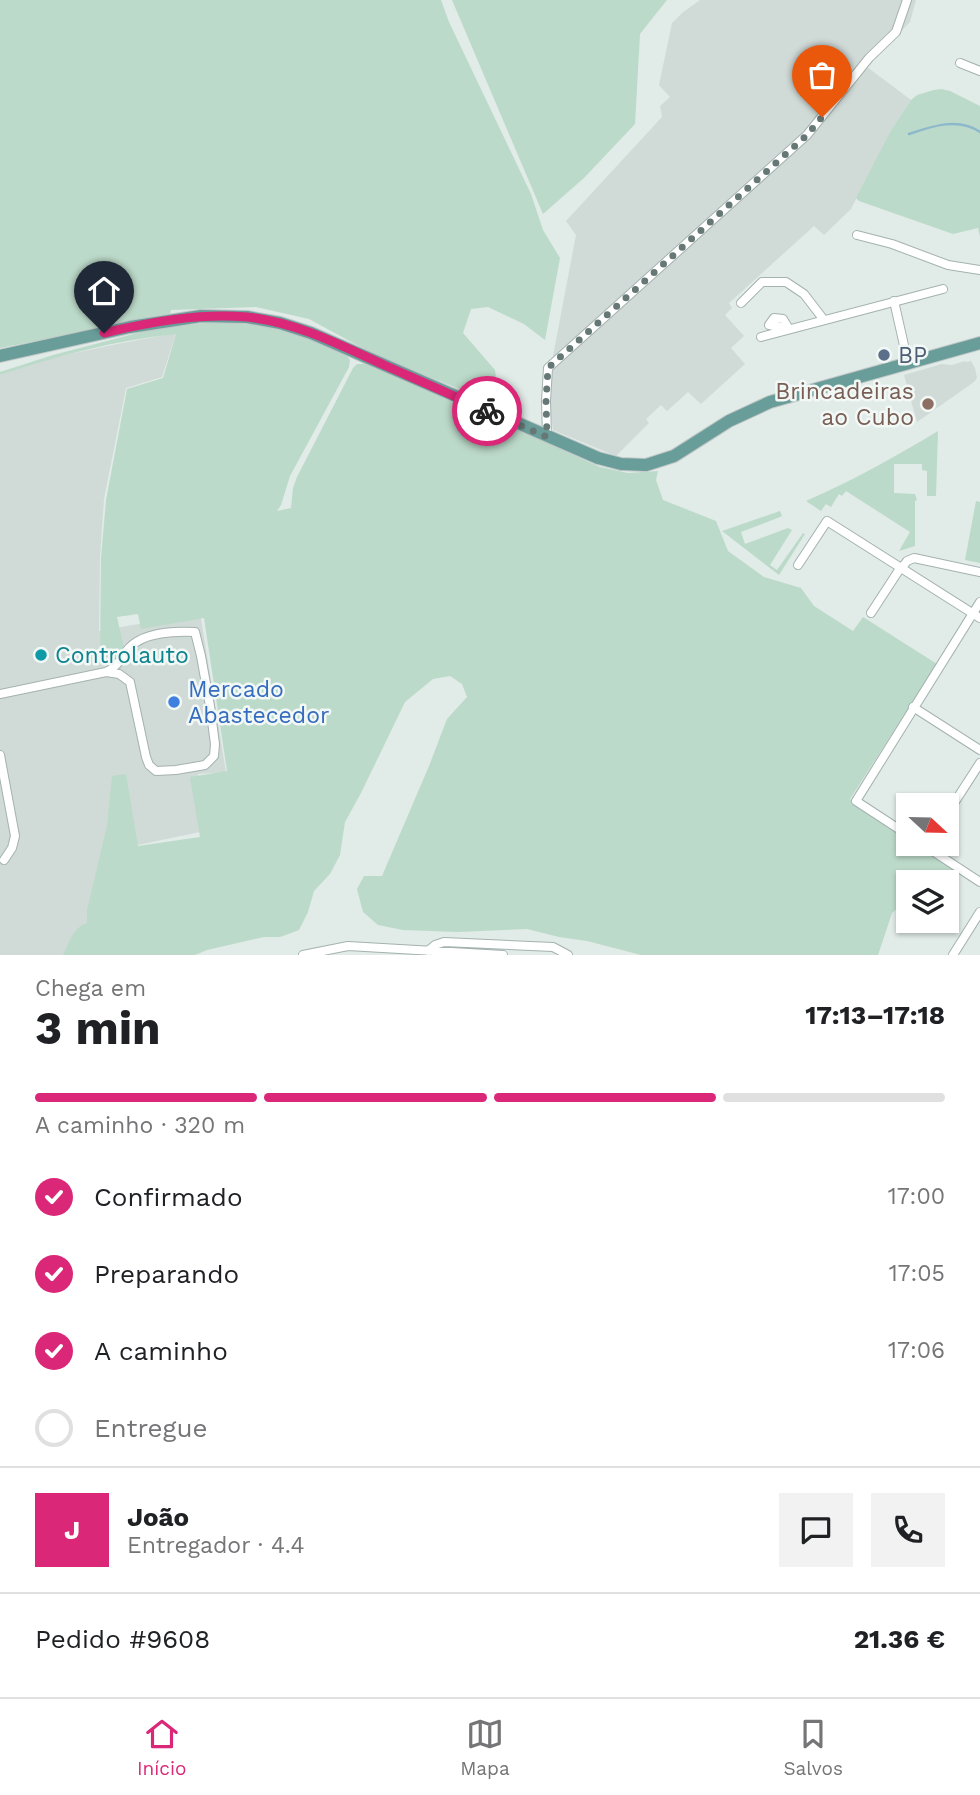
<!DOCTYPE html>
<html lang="pt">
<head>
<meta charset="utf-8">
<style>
  :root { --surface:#fff; --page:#f2f2f2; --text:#202124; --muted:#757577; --line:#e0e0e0; --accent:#db2777 }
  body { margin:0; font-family:"Work Sans",sans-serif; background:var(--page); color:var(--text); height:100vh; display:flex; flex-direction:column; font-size:26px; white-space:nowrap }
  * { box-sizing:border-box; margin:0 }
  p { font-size:23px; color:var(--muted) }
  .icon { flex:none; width:38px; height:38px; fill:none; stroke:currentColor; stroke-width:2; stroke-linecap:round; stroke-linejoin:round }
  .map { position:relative; height:955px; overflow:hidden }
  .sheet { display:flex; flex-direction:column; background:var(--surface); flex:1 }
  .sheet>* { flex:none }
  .needle { width:46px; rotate:112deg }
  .tools { position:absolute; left:896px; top:793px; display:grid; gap:14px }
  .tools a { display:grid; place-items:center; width:63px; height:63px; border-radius:0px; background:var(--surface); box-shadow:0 2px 5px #0004; font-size:35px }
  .pin { position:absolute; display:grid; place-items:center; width:60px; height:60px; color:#fff; margin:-72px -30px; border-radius:50% 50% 50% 0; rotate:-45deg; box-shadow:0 0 7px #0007 }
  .pin .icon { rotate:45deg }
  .courier { position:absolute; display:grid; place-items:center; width:70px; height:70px; margin:-35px; border:5px solid #db2777; border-radius:50%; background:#fff; color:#222; box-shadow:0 2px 9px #0007 }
  .summary em { font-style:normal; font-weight:700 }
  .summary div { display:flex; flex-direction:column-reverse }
  .summary { display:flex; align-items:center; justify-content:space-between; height:119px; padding:0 35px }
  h1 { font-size:46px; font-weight:700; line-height:52px }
  .bar { display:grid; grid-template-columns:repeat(4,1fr); gap:10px 7px; align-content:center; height:84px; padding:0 35px }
  .bar i { height:9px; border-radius:5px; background:var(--line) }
  .bar .active { background:var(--accent) }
  .bar p { grid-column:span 4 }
  .line { display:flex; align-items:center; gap:18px; padding:0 35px; border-top:2px solid var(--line) }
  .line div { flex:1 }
  .round { display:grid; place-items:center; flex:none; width:74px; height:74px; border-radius:0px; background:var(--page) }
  ol { padding:0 35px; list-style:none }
  li { display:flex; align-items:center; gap:21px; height:77px }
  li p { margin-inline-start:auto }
  li .icon { padding:7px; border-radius:50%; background:var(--accent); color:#fff; stroke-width:4 }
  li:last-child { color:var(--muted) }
  li i { width:38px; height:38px; border:4px solid var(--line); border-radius:50% }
  .tabs { display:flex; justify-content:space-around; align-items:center; height:98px; border-top:2px solid var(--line); background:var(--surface); font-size:19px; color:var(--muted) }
  .tabs a { display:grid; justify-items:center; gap:4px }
  .tabs .active { color:var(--accent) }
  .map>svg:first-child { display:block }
  .built { fill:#d0dad7 }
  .green { fill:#bcdac9 }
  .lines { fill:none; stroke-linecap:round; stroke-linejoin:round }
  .stream { stroke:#8db8cc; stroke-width:2.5 }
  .minor-casing { stroke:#a4b2b0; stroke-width:10 }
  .primary-casing { stroke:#c1c8c7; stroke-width:14 }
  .minor { stroke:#fff; stroke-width:8 }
  .primary { stroke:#699d99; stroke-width:12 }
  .done { stroke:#667876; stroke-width:7; stroke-dasharray:0 12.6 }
  .route { stroke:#db2777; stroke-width:9 }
  .service-dot { fill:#5c6f8a; stroke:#f2f8f6; stroke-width:2.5 }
  .education-dot { fill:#8d6e63; stroke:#f2f8f6; stroke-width:2.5 }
  .culture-dot { fill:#0f9aa8; stroke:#f2f8f6; stroke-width:2.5 }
  .shop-dot { fill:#3f7fe0; stroke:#f2f8f6; stroke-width:2.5 }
  .labels { text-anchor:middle; stroke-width:5; stroke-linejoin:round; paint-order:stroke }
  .service-label { font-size:23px; fill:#4e5e75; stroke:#f2f8f6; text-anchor:start }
  .education-label { font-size:23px; fill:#785e54; stroke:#f2f8f6; text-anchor:end }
  .culture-label { font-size:23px; fill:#0d838f; stroke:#f2f8f6; text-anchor:start }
  .shop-label { font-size:23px; fill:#366cbe; stroke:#f2f8f6; text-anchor:start }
</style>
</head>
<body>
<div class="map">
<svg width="980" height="955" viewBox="0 0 980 955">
  <rect width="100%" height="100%" fill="#e1ebe8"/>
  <!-- built -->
  <path class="built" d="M 700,0 L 916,0 L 910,22 L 867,67 L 911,100 L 891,130 L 851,209 L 824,235 L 814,226 L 729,303 L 732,308 L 725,315 L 744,336 L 731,348 L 745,364 L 701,404 L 688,392 L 667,411 L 661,405 L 646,419 L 649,423 L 616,456 L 553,430 L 550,409 L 553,356 L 576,235 L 566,221 L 662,117 L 660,106 L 670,97 L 659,85 L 672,23 L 682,13 Z
    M 176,333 L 162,377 L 126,388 L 104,499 L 100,557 L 99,631 L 200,613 L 226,772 L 198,774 L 200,832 L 104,852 L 87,926 L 65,955 L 0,955 L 0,375 L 47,359 L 117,344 Z
    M 965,361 L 966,362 L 971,361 L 975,368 L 977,378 L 974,382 L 917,422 L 904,375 L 942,364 L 952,365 Z"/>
  <!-- green -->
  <path class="green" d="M 0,0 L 441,0 L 449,22 L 531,194 L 543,230 L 560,258 L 545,340 L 524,324 L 488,307 L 471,309 L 463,333 L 495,370 L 500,405 L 379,357 L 309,319 L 256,307 L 171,310 L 170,315 L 0,348 Z
    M 452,0 L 667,0 L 640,34 L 635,124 L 584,178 L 543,214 Z
    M 941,89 L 950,91 L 980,106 L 980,237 L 978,228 L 953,234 L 859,201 L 856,198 L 891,130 L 911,100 L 917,95 L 934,90 Z
    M 211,322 C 252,322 290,330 328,346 C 337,350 345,352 350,360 L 349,367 L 290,476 L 281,505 L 277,511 L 291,508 L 293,488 L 297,477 L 353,368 L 357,364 L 365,364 L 461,404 L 600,467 L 628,473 L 658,471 L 656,480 L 663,500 L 716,521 L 728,551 L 764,577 L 801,588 L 814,606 L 853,631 L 863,617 L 937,664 L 850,799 L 858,806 L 908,840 L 908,844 L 914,844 L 958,872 L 947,890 L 947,882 L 908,882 L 908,899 L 892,913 L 878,955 L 641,955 L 587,941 L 559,937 L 527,929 L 458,932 L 403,930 L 378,925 L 363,912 L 357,889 L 364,876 L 382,876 L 429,766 L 447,719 L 467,697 L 462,684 L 450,676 L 433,679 L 405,702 L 361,793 L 345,822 L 340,855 L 330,874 L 314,891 L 308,912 L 299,930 L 280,937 L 264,937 L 207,950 L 195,955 L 63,955 C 69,944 73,927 87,923 L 87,910 L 107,826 L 112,776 L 126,774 L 138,846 L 200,837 L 190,777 L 227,771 L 204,618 L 141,629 L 138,614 L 117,617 L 124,648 L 123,652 L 111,665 L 109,657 L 100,658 L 101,558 L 106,500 L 127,389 L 163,378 L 176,334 C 116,340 57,356 0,375 L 0,372 L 53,355 L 149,330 Z
    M 938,431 L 936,496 L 927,496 L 927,471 L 922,470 L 922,464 L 894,464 L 894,493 L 915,494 L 917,500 L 915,501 L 915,546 L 899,551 L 910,532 L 846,491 L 842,496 L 839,494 L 831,507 L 826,504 L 821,511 L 806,501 C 852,481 895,457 938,431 Z
    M 976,501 L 980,502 L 980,563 L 965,560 Z
    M 780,511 L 782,516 L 780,517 L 741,532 L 745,544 L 788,528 L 792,530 L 770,565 L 777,570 L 803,533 L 805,534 L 779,575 L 722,531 Z"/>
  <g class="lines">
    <!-- stream -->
    <path class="stream" d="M 909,134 C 932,126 959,117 980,132"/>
    <defs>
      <path id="minor" d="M 960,63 L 980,71
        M 857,235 L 892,244 L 948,265 L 980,270
        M 894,301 L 908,363
        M 741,303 L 762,282 L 786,282 L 804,294 L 824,320
        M 774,318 L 783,319 L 789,329 L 769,325 Z
        M 761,337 L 943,289
        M 547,437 L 546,401 L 548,368 L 807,135 L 869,58 L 896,32 L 907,0
        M 798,565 L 827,521 L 980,618
        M 902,568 L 907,561 L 914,558 L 980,572
        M 871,613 L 901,567
        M 0,694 L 106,672 C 119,666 120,658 129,648 C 144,632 176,631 195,632 L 201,656 L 210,706 L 215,744 L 214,756 L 205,765 L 176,770 L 156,771 L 149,765 L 146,757 L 130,682 L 119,674 L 106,672
        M 913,707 L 980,750
        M 0,755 L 15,836 L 12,848 L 4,860
        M 947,814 L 980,763
        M 908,835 L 856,801 L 980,602
        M 922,844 L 980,882
        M 428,951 L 435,945 L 444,942 L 553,947 L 568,955
        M 303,955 L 348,946 L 503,955
        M 953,955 L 980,912"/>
      <path id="primary" d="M 0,356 L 130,327 L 201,316 L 247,317 L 280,323 L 311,333 L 598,458 L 621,464 L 646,465 L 674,456 L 729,421 L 770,402 L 980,343"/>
    </defs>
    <!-- minor casing -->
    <use href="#minor" class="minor-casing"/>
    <!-- primary casing -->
    <use href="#primary" class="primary-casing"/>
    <!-- minor -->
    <use href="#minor" class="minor"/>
    <!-- primary -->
    <use href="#primary" class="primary"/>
  </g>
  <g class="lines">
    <!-- done -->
    <path class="done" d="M 487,411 L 547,437 L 546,401 L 548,368 L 807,135 L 822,117"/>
    <!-- route -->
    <path class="route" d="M 104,333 C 150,322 199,313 247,317 C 296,322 340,345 384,365 C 418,380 453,395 487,411"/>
  </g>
  <!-- markers -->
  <circle class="service-dot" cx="884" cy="355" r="7"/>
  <circle class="education-dot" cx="928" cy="404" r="7"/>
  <circle class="culture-dot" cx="41" cy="655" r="7"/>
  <circle class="shop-dot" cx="174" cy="702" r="7"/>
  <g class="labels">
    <!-- service labels -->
    <g class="service-label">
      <text x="898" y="363">BP</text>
    </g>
    <!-- education labels -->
    <g class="education-label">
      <text x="914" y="399">Brincadeiras<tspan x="914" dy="26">ao Cubo</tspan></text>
    </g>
    <!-- culture labels -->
    <g class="culture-label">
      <text x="55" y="663">Controlauto</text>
    </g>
    <!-- shop labels -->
    <g class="shop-label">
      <text x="188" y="697">Mercado<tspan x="188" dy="26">Abastecedor</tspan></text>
    </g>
  </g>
</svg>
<div class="tools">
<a><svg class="needle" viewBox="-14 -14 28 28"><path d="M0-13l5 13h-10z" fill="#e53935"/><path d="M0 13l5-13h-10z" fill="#757577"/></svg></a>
<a><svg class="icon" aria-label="layers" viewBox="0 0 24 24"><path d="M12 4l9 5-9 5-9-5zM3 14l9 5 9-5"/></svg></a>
</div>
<div class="pin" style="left:822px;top:117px;background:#ea580c"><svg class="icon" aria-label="bag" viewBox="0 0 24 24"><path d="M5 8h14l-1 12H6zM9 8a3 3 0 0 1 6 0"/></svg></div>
<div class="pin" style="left:104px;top:333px;background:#1f2937"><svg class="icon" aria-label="home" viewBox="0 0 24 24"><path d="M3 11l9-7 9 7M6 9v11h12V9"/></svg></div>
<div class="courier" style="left:487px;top:411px"><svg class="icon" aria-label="bike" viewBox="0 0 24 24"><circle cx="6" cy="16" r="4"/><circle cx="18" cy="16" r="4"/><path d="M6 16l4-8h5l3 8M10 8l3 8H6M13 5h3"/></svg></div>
</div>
<section class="sheet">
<div class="summary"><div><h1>3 min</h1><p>Chega em</p></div><em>17:13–17:18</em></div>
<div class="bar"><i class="active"></i><i class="active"></i><i class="active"></i><i></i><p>A caminho · 320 m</p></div>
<ol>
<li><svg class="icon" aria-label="check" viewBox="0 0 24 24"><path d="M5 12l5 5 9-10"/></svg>Confirmado<p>17:00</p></li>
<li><svg class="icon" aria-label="check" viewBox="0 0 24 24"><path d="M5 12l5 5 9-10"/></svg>Preparando<p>17:05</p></li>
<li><svg class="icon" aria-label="check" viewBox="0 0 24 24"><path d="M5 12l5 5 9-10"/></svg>A caminho<p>17:06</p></li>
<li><i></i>Entregue</li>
</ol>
<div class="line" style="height:126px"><b class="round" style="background:var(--accent);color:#fff">J</b><div><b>João</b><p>Entregador · 4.4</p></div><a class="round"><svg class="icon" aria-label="chat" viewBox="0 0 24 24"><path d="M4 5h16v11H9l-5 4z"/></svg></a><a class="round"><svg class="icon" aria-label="phone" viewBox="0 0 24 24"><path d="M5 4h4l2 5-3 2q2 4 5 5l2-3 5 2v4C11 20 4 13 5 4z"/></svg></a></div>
<div class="line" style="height:91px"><div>Pedido #9608</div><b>21.36 €</b></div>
</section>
<nav class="tabs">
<a class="active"><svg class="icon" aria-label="home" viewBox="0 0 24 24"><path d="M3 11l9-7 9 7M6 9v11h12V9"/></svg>Início</a>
<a><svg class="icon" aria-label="map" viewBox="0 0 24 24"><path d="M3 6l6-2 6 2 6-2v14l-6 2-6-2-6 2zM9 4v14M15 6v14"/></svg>Mapa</a>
<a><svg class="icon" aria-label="saved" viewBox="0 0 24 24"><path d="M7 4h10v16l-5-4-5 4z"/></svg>Salvos</a>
</nav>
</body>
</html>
